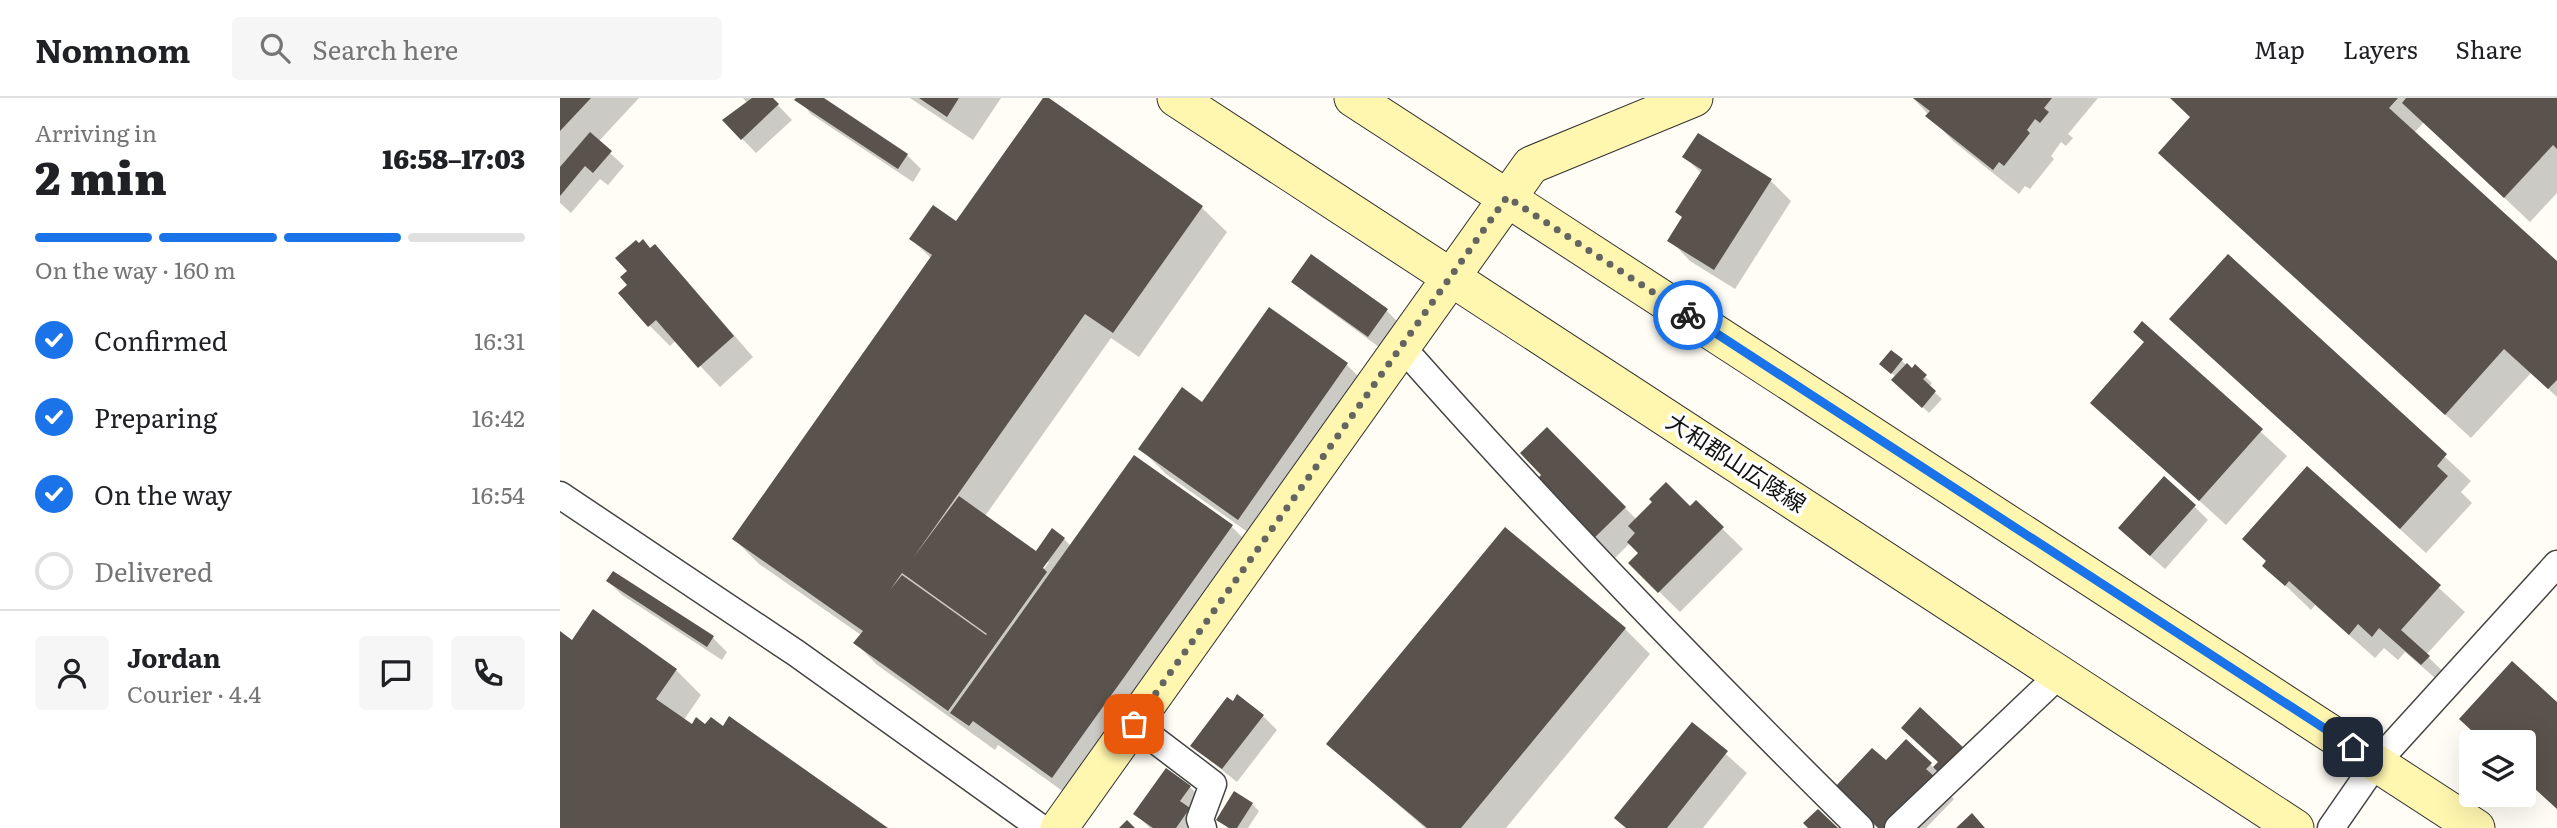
<!DOCTYPE html>
<html lang="en">
<head>
<meta charset="utf-8">
<style>
  :root { --surface:#fff; --page:#f6f6f6; --text:#202124; --muted:#757577; --line:#e0e0e0; --accent:#1a73e8 }
  body { margin:0; font-family:Literata,"Noto Sans JP",serif; background:var(--page); color:var(--text); height:100vh; display:flex; flex-direction:column; font-size:26px; white-space:nowrap }
  * { box-sizing:border-box; margin:0 }
  p { font-size:23px; color:var(--muted) }
  .icon { flex:none; width:38px; height:38px; fill:none; stroke:currentColor; stroke-width:2; stroke-linecap:round; stroke-linejoin:round }
  .map { position:relative; flex:1; overflow:hidden }
  .panel { display:flex; flex-direction:column; background:var(--surface); width:560px }
  .panel>* { flex:none }
  .tools { position:absolute; left:1899px; top:632px; display:grid; gap:14px }
  .tools a { display:grid; place-items:center; width:77px; height:77px; border-radius:7px; background:var(--surface); box-shadow:0 7px 28px #0002; font-size:35px }
  .pin { position:absolute; display:grid; place-items:center; width:60px; height:60px; color:#fff; margin:-30px; border-radius:14px; box-shadow:0 4px 10px #0006 }
  .courier { position:absolute; display:grid; place-items:center; width:70px; height:70px; margin:-35px; border:5px solid #1a73e8; border-radius:50%; background:#fff; color:#222; box-shadow:0 2px 9px #0007 }
  .overview em { font-style:normal; font-weight:800 }
  .overview div { display:flex; flex-direction:column-reverse }
  .overview { display:flex; align-items:center; justify-content:space-between; height:119px; padding:0 35px }
  h1 { font-size:46px; font-weight:800; line-height:52px }
  .bar { display:grid; grid-template-columns:repeat(4,1fr); gap:10px 7px; align-content:center; height:84px; padding:0 35px }
  .bar i { height:9px; border-radius:5px; background:var(--line) }
  .bar .selected { background:var(--accent) }
  .bar p { grid-column:span 4 }
  .line { display:flex; align-items:center; gap:18px; padding:0 35px; border-top:2px solid var(--line) }
  .line div { flex:1 }
  .round { display:grid; place-items:center; flex:none; width:74px; height:74px; border-radius:7px; background:var(--page) }
  ol { padding:0 35px; list-style:none }
  li { display:flex; align-items:center; gap:21px; height:77px }
  li p { margin-inline-start:auto }
  li .icon { padding:7px; border-radius:50%; background:var(--accent); color:#fff; stroke-width:4 }
  li:last-child { color:var(--muted) }
  li i { width:38px; height:38px; border:4px solid var(--line); border-radius:50% }
  header { display:flex; align-items:center; gap:42px; box-sizing:border-box; height:98px; padding:0 35px; background:var(--surface); border-bottom:2px solid var(--line) }
  header strong { font-size:33px }
  nav { display:flex; gap:38px; margin-inline-start:auto; font-size:24px }
  .search { width:490px; height:63px; background:var(--page); display:flex; align-items:center; gap:18px; box-sizing:border-box; padding:0 24px; border-radius:7px; color:var(--muted); font-size:26px }
  main { display:flex; flex:1; min-height:0 }
  .map>svg:first-child { display:block }
  .shadow { fill:#0003; fill-rule:evenodd }
  .building { fill:#5a524d; fill-rule:evenodd }
  .lines { fill:none; stroke-linecap:round; stroke-linejoin:round }
  .street-casing { stroke:#444; stroke-width:29 }
  .secondary-casing { stroke:#333; stroke-width:39 }
  .street { stroke:#fff; stroke-width:26 }
  .secondary { stroke:#fff6b0; stroke-width:37 }
  .done { stroke:#646461; stroke-width:7; stroke-dasharray:0 12.6 }
  .route { stroke:#1a73e8; stroke-width:9 }
  .labels { text-anchor:middle; stroke-width:7; stroke-linejoin:round; paint-order:stroke }
  .street-label { font-size:23px; fill:#111; stroke:#fff }
</style>
</head>
<body>
<header>
<strong>Nomnom</strong>
<div class="search"><svg class="icon" aria-label="search" viewBox="0 0 24 24"><circle cx="10" cy="10" r="6"/><path d="M15 15l6 6"/></svg>Search here</div>
<nav><a>Map</a><a>Layers</a><a>Share</a></nav>
</header>
<main>
<section class="panel">
<div class="overview"><div><h1>2 min</h1><p>Arriving in</p></div><em>16:58–17:03</em></div>
<div class="bar"><i class="selected"></i><i class="selected"></i><i class="selected"></i><i></i><p>On the way · 160 m</p></div>
<ol>
<li><svg class="icon" aria-label="check" viewBox="0 0 24 24"><path d="M5 12l5 5 9-10"/></svg>Confirmed<p>16:31</p></li>
<li><svg class="icon" aria-label="check" viewBox="0 0 24 24"><path d="M5 12l5 5 9-10"/></svg>Preparing<p>16:42</p></li>
<li><svg class="icon" aria-label="check" viewBox="0 0 24 24"><path d="M5 12l5 5 9-10"/></svg>On the way<p>16:54</p></li>
<li><i></i>Delivered</li>
</ol>
<div class="line" style="height:126px"><a class="round"><svg class="icon" aria-label="person" viewBox="0 0 24 24"><circle cx="12" cy="8" r="4"/><path d="M4 21q1-7 8-7t8 7"/></svg></a><div><b>Jordan</b><p>Courier · 4.4</p></div><a class="round"><svg class="icon" aria-label="chat" viewBox="0 0 24 24"><path d="M4 5h16v11H9l-5 4z"/></svg></a><a class="round"><svg class="icon" aria-label="phone" viewBox="0 0 24 24"><path d="M5 4h4l2 5-3 2q2 4 5 5l2-3 5 2v4C11 20 4 13 5 4z"/></svg></a></div>
</section>
<div class="map">
<svg width="1997" height="730" viewBox="0 0 1997 730">
  <rect width="100%" height="100%" fill="#fffdf5"/>
  <!-- shadow -->
  <path class="shadow" d="M 0,0 L 79,0 L 38,44 L 64,68 L 48,87 L 40,81 L 11,115 L 0,105 Z
    M 183,0 L 211,0 L 232,22 L 196,55 L 164,22 L 188,6 Z
    M 238,0 L 260,0 L 347,57 L 361,71 L 353,84 L 251,16 Z
    M 350,0 L 441,0 L 413,42 Z
    M 486,0 L 641,109 L 667,134 L 579,259 L 551,240 L 425,418 L 476,456 L 504,441 L 511,448 L 671,428 L 697,454 L 518,704 L 438,647 L 435,652 L 316,566 L 296,545 L 301,537 L 199,466 L 174,441 L 372,161 L 351,141 L 396,126 ZM 485,464 L 489,464 L 479,478 Z
    M 1353,0 L 1538,0 L 1508,36 L 1513,40 L 1506,48 L 1501,44 L 1491,58 L 1494,61 L 1470,91 L 1465,88 L 1459,96 L 1393,43 Z
    M 1612,0 L 1997,0 L 1997,95 L 1970,124 L 1864,24 L 1854,35 L 1997,166 L 1997,299 L 1971,275 L 1911,340 L 1600,55 L 1632,20 Z
    M 1125,59 L 1211,83 L 1231,103 L 1175,191 L 1130,163 L 1110,142 L 1124,120 L 1142,76 Z
    M 91,152 L 115,169 L 193,259 L 160,289 L 116,242 L 110,248 L 90,228 L 69,187 Z
    M 1668,158 L 1911,383 L 1901,394 L 1912,405 L 1866,455 L 1637,246 Z
    M 734,183 L 827,213 L 841,227 L 823,252 L 748,197 Z
    M 709,212 L 787,267 L 812,292 L 703,445 L 606,376 L 581,351 L 643,306 Z
    M 1583,225 L 1727,358 L 1666,427 L 1532,305 L 1586,245 Z
    M 1341,262 L 1352,272 L 1355,269 L 1372,285 L 1369,289 L 1382,301 L 1369,315 L 1334,282 L 1336,279 L 1328,272 Z
    M 987,331 L 1077,422 L 1130,411 L 1136,405 L 1183,451 L 1120,514 L 1070,465 L 1080,455 L 1070,445 L 1052,463 L 984,377 Z
    M 1748,370 L 1905,514 L 1866,557 L 1894,584 L 1888,591 L 1845,554 L 1838,562 L 1824,550 L 1815,560 L 1755,507 L 1751,512 L 1704,467 Z
    M 1634,408 L 1648,422 L 1605,471 L 1574,444 Z
    M 945,432 L 1065,531 L 1090,556 L 946,730 L 865,730 L 768,646 Z
    M 48,483 L 153,540 L 167,554 L 162,562 L 62,497 Z
    M 0,536 L 12,544 L 116,572 L 141,597 L 123,623 L 325,730 L 0,730 Z
    M 703,618 L 717,632 L 677,684 L 632,648 Z
    M 1132,626 L 1187,675 L 1143,730 L 1066,730 Z
    M 1346,643 L 1374,670 L 1380,664 L 1405,653 L 1385,692 L 1394,701 L 1366,730 L 1320,730 L 1326,665 Z
    M 630,689 L 644,703 L 639,730 L 590,730 L 576,716 Z
    M 692,706 L 699,713 L 688,730 L 668,730 L 658,721 Z"/>
  <!-- building -->
  <path class="building" d="M 0,0 L 31,0 L 0,33 Z
    M 192,0 L 213,0 L 219,6 L 181,42 L 162,22 Z
    M 236,0 L 264,0 L 348,56 L 338,71 L 234,2 Z
    M 359,0 L 399,0 L 387,19 Z
    M 483,0 L 489,0 L 643,108 L 553,235 L 525,216 L 353,460 L 399,398 L 476,453 L 492,430 L 505,440 L 483,470 L 487,474 L 388,613 L 293,545 L 303,533 L 172,441 L 372,157 L 349,141 L 373,107 L 396,123 ZM 342,475 L 427,536 L 426,537 L 342,477 L 330,492 Z
    M 1353,0 L 1492,0 L 1484,10 L 1489,14 L 1480,25 L 1475,21 L 1467,32 L 1470,35 L 1444,68 L 1439,64 L 1433,72 L 1365,18 L 1370,13 Z
    M 1610,0 L 1838,0 L 1829,10 L 1997,163 L 1997,282 L 1988,291 L 1944,251 L 1885,317 L 1598,55 L 1630,19 Z
    M 1846,0 L 1997,0 L 1997,51 L 1993,47 L 1944,100 L 1842,5 Z
    M 30,34 L 52,53 L 33,75 L 25,68 L 0,98 L 0,69 Z
    M 1138,35 L 1212,81 L 1154,172 L 1107,143 L 1122,119 L 1115,114 L 1142,72 L 1122,59 Z
    M 83,141 L 90,150 L 95,146 L 174,238 L 138,270 L 96,222 L 88,229 L 58,195 L 67,187 L 60,179 L 67,173 L 55,160 L 76,142 L 79,145 Z
    M 751,156 L 828,211 L 808,239 L 731,184 Z
    M 1668,156 L 1887,356 L 1877,368 L 1888,378 L 1840,431 L 1609,221 Z
    M 709,209 L 788,265 L 678,422 L 578,351 L 622,289 L 642,304 Z
    M 1582,223 L 1703,331 L 1639,403 L 1530,305 L 1584,244 L 1573,234 Z
    M 1331,252 L 1343,261 L 1331,276 L 1319,266 Z
    M 1347,265 L 1352,270 L 1355,266 L 1367,277 L 1363,281 L 1376,293 L 1362,310 L 1331,282 Z
    M 987,329 L 1066,409 L 1030,444 L 973,386 L 981,377 L 960,355 Z
    M 574,357 L 673,427 L 492,680 L 413,623 L 409,628 L 390,615 Z
    M 1747,368 L 1881,487 L 1841,532 L 1870,558 L 1861,567 L 1819,530 L 1812,539 L 1798,526 L 1789,537 L 1729,483 L 1725,488 L 1702,468 L 1706,463 L 1682,441 Z
    M 1604,378 L 1636,407 L 1590,458 L 1558,430 Z
    M 1106,384 L 1130,408 L 1136,402 L 1164,429 L 1098,495 L 1068,465 L 1078,455 L 1067,444 L 1075,435 L 1068,428 L 1092,404 L 1089,401 Z
    M 945,429 L 1066,530 L 901,730 L 867,730 L 766,646 Z
    M 53,473 L 154,538 L 147,549 L 46,483 Z
    M 33,511 L 117,571 L 96,601 L 132,626 L 136,619 L 145,626 L 151,619 L 163,628 L 169,618 L 328,730 L 0,730 L 0,533 L 12,542 Z
    M 1952,563 L 1997,604 L 1997,711 L 1964,681 L 1964,644 L 1924,644 L 1899,621 Z
    M 677,596 L 704,617 L 662,671 L 630,648 L 667,599 L 673,603 Z
    M 1360,609 L 1406,652 L 1382,678 L 1373,669 L 1378,664 L 1341,630 Z
    M 1132,624 L 1168,653 L 1107,730 L 1066,730 L 1054,720 Z
    M 1346,641 L 1372,665 L 1366,671 L 1375,679 L 1327,730 L 1318,730 L 1275,689 L 1312,650 L 1326,662 Z
    M 606,670 L 631,688 L 620,703 L 630,710 L 616,730 L 593,730 L 573,716 Z
    M 674,693 L 693,705 L 677,730 L 669,730 L 656,722 Z
    M 1258,711 L 1278,730 L 1248,730 L 1243,725 Z
    M 1412,715 L 1425,730 L 1396,730 Z
    M 567,722 L 575,730 L 559,730 Z"/>
  <g class="lines">
    <defs>
      <path id="street" d="M 842,249 C 989,415 1142,574 1300,730
        M 0,397 L 236,555 L 481,730
        M 574,626 L 653,686 L 640,721 L 643,730
        M 1338,730 L 1500,576
        M 1771,730 L 1816,665 L 1997,466"/>
      <path id="secondary" d="M 616,0 L 1735,730
        M 793,0 L 1916,730
        M 499,730 L 971,67 L 1134,0"/>
    </defs>
    <!-- street casing -->
    <use href="#street" class="street-casing"/>
    <!-- secondary casing -->
    <use href="#secondary" class="secondary-casing"/>
    <!-- street -->
    <use href="#street" class="street"/>
    <!-- secondary -->
    <use href="#secondary" class="secondary"/>
  </g>
  <g class="lines">
    <!-- done -->
    <path class="done" d="M 574,626 L 947,99 L 1128,217"/>
    <!-- route -->
    <path class="route" d="M 1128,217 L 1793,649"/>
  </g>
  <g class="labels">
    <!-- street labels -->
    <g class="street-label">
      <text transform="translate(1176 365) rotate(33)" y="8">大和郡山広陵線</text>
    </g>
  </g>
</svg>
<div class="tools">
<a><svg class="icon" aria-label="layers" viewBox="0 0 24 24"><path d="M12 4l9 5-9 5-9-5zM3 14l9 5 9-5"/></svg></a>
</div>
<div class="pin" style="left:574px;top:626px;background:#ea580c"><svg class="icon" aria-label="bag" viewBox="0 0 24 24"><path d="M5 8h14l-1 12H6zM9 8a3 3 0 0 1 6 0"/></svg></div>
<div class="pin" style="left:1793px;top:649px;background:#1f2937"><svg class="icon" aria-label="home" viewBox="0 0 24 24"><path d="M3 11l9-7 9 7M6 9v11h12V9"/></svg></div>
<div class="courier" style="left:1128px;top:217px"><svg class="icon" aria-label="bike" viewBox="0 0 24 24"><circle cx="6" cy="16" r="4"/><circle cx="18" cy="16" r="4"/><path d="M6 16l4-8h5l3 8M10 8l3 8H6M13 5h3"/></svg></div>
</div>
</main>
</body>
</html>
